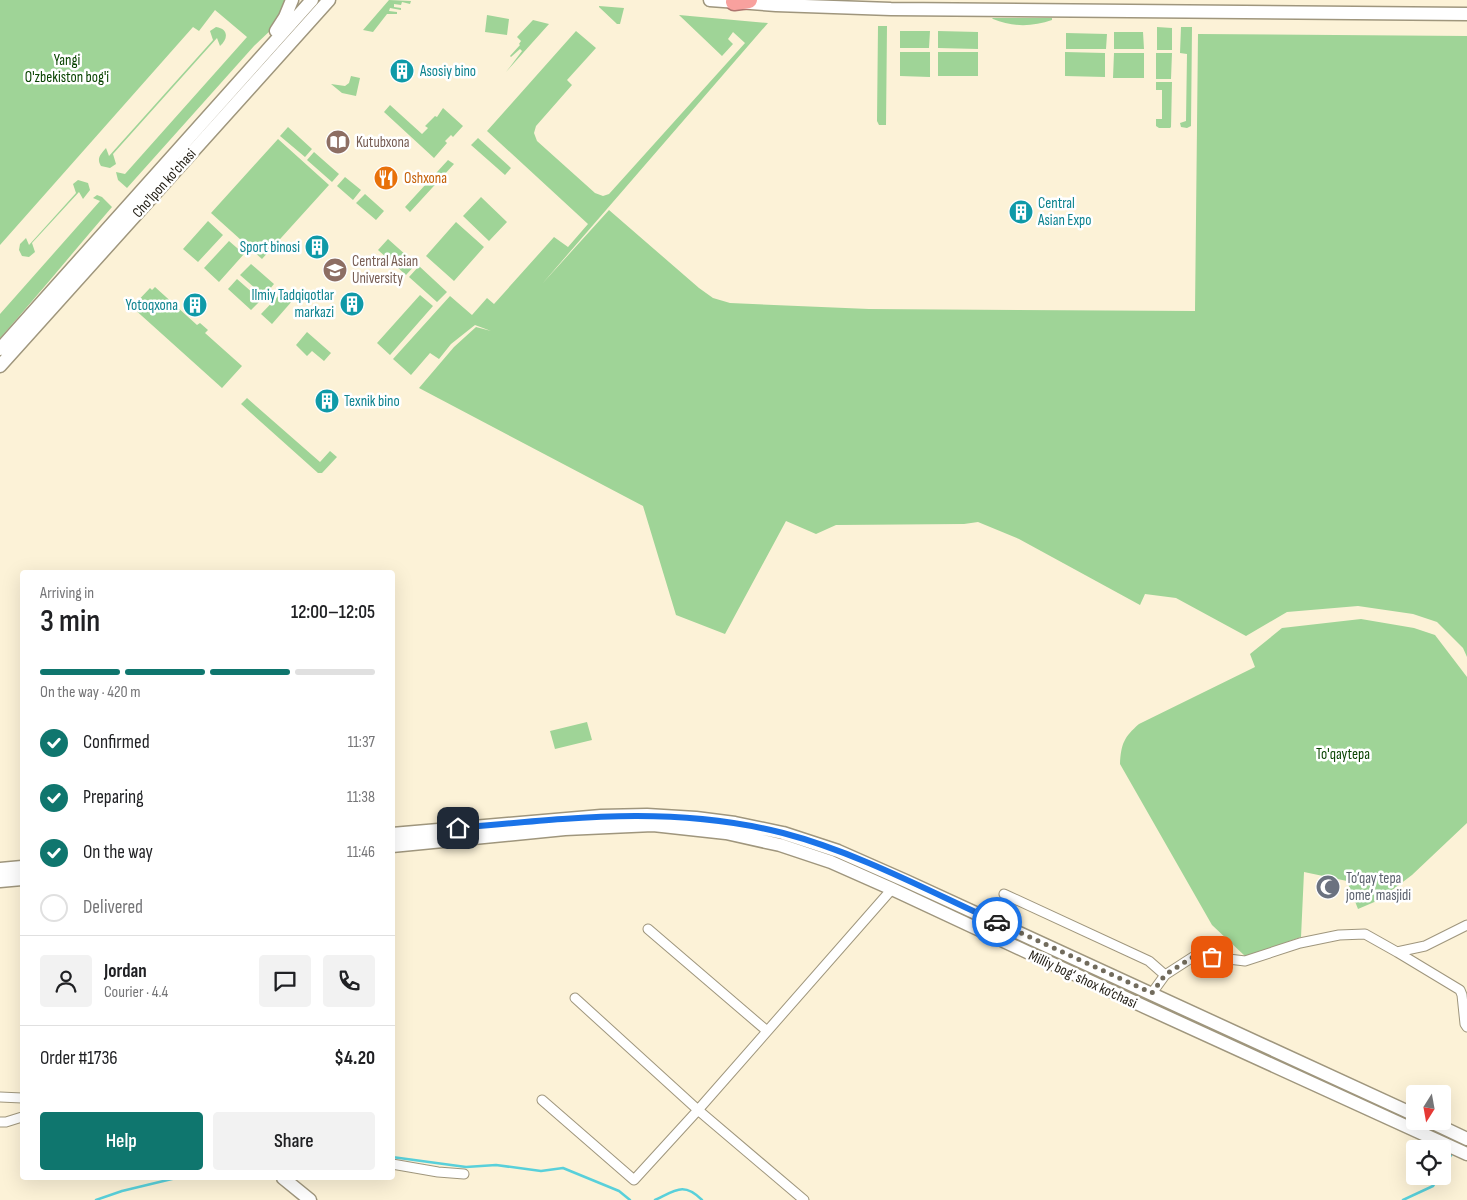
<!DOCTYPE html>
<html lang="en">
<head>
<meta charset="utf-8">
<style>
  :root { --surface:#fff; --page:#f2f2f2; --text:#202124; --muted:#757577; --line:#e0e0e0; --accent:#0f766e }
  body { margin:0; font-family:"Sofia Sans Condensed",sans-serif; background:var(--page); color:var(--text); height:100vh; display:flex; flex-direction:column; font-size:19px; white-space:nowrap }
  * { box-sizing:border-box; margin:0 }
  p { font-size:16px; color:var(--muted) }
  .icon { flex:none; width:28px; height:28px; fill:none; stroke:currentColor; stroke-width:2; stroke-linecap:round; stroke-linejoin:round }
  .map { position:relative; flex:1; overflow:hidden }
  .drawer { position:absolute; left:20px; top:570px; width:375px; height:610px; display:flex; flex-direction:column; background:var(--surface); border-radius:5px; box-shadow:0 5px 20px #0002 }
  .drawer>* { flex:none }
  .needle { width:32px; rotate:191deg }
  .controls { position:absolute; left:1406px; top:1085px; display:grid; gap:10px }
  .controls a { display:grid; place-items:center; width:45px; height:45px; border-radius:5px; background:var(--surface); box-shadow:0 5px 20px #0002; font-size:25px }
  .pin { position:absolute; display:grid; place-items:center; width:42px; height:42px; color:#fff; margin:-21px; border-radius:10px; box-shadow:0 2px 8px #0006 }
  .courier { position:absolute; display:grid; place-items:center; width:50px; height:50px; margin:-25px; border:4px solid #1a73e8; border-radius:50%; background:#fff; color:#222; box-shadow:0 1px 6px #0007 }
  .head em { font-style:normal; font-weight:600 }
  .head div { display:flex; flex-direction:column-reverse }
  .head { display:flex; align-items:center; justify-content:space-between; height:85px; padding:0 20px }
  h1 { font-size:32px; font-weight:600; line-height:38px }
  .bar { display:grid; grid-template-columns:repeat(4,1fr); gap:8px 5px; align-content:center; height:60px; padding:0 20px }
  .bar i { height:6px; border-radius:4px; background:var(--line) }
  .bar .selected { background:var(--accent) }
  .bar p { grid-column:span 4 }
  .line { display:flex; align-items:center; gap:12px; padding:0 20px; border-top:1px solid var(--line) }
  .line div { flex:1 }
  .round { display:grid; place-items:center; flex:none; width:52px; height:52px; border-radius:5px; background:var(--page) }
  ol { padding:0 20px; list-style:none }
  li { display:flex; align-items:center; gap:15px; height:55px }
  li p { margin-inline-start:auto }
  li .icon { padding:5px; border-radius:50%; background:var(--accent); color:#fff; stroke-width:4 }
  li:last-child { color:var(--muted) }
  li i { width:28px; height:28px; border:2px solid var(--line); border-radius:50% }
  .button { display:flex; gap:10px; margin-top:auto; padding:10px 20px }
  .button a { flex:1; height:58px; border-radius:5px; background:var(--accent); color:#fff; font-size:20px; font-weight:600; line-height:58px; text-align:center }
  .button a+a { background:var(--page); color:var(--text) }
  .map>svg:first-child { display:block }
  .green { fill:#9fd497 }
  .lines { fill:none; stroke-linecap:round; stroke-linejoin:round }
  .stream { stroke:#59d0da; stroke-width:2.5 }
  .street-casing { stroke:#9f967d; stroke-width:11 }
  .secondary-casing { stroke:#9f967d; stroke-width:15 }
  .highway-casing { stroke:#ae756f; stroke-width:19 }
  .street { stroke:#fff; stroke-width:9 }
  .secondary { stroke:#fff; stroke-width:12 }
  .highway { stroke:#f8a19e; stroke-width:16 }
  .done { stroke:#716b5c; stroke-width:5; stroke-dasharray:0 9 }
  .route { stroke:#1a73e8; stroke-width:6 }
  .labels { text-anchor:middle; stroke-width:5; stroke-linejoin:round; paint-order:stroke }
  .park-label { font-size:15px; fill:#0a4402; stroke:#fff }
  .culture-label { font-size:15px; fill:#0d838f; stroke:#fff; text-anchor:start }
  .education-label { font-size:15px; fill:#785e54; stroke:#fff; text-anchor:start }
  .food-label { font-size:15px; fill:#c56008; stroke:#fff; text-anchor:start }
  .street-label { font-size:15px; fill:#262219; stroke:#fff }
  .worship-label { font-size:15px; fill:#5b616d; stroke:#fff; text-anchor:start }
</style>
</head>
<body>
<div class="map">
<svg width="1467" height="1200" viewBox="0 0 1467 1200">
  <rect width="100%" height="100%" fill="#fcf2d7"/>
  <!-- green -->
  <path class="green" d="M 0,0 L 288,0 L 273,28 L 254,46 L 127,188 L 118,180 L 116,172 L 125,174 L 247,37 L 215,10 L 199,31 L 193,27 L 0,245 Z
    M 389,0 L 411,1 L 410,4 L 402,2 L 401,5 L 394,4 L 394,7 L 401,8 L 401,10 L 390,8 L 389,11 L 397,12 L 397,14 L 387,14 L 373,32 L 363,30 Z
    M 599,6 L 624,8 L 620,24 L 617,24 L 599,7 Z
    M 487,15 L 509,19 L 507,35 L 485,32 Z
    M 679,15 L 768,23 L 542,284 L 609,210 L 699,288 L 713,298 L 730,303 L 869,309 L 1195,311 L 1198,34 L 1467,36 L 1467,657 L 1463,648 L 1437,622 L 1413,614 L 1358,606 L 1287,612 L 1246,636 L 1176,598 L 1145,594 L 1140,605 L 1019,539 L 978,522 L 964,524 L 836,525 L 816,534 L 786,521 L 725,634 L 676,615 L 643,506 L 419,388 L 454,347 L 476,327 L 491,331 L 475,325 L 451,344 L 439,359 L 430,353 L 411,375 L 393,359 L 450,296 L 472,315 L 487,298 L 494,304 L 554,237 L 568,247 L 588,224 L 487,131 L 576,31 L 596,48 L 567,80 L 572,85 L 536,126 L 534,133 L 537,141 L 595,193 L 603,196 L 609,194 L 745,43 L 733,32 L 728,39 L 733,44 L 722,56 Z
    M 992,18 L 1052,18 L 1052,20 C 1032,27 1012,27 993,19 Z
    M 533,20 L 549,24 L 506,72 L 522,51 L 520,49 L 511,57 L 510,56 L 520,45 L 519,44 L 521,41 L 517,37 Z
    M 878,26 L 887,26 L 886,125 L 879,125 L 877,121 Z
    M 216,27 C 229,29 228,39 220,46 L 217,38 L 113,154 L 116,164 L 110,168 L 101,166 C 96,158 101,154 106,148 L 109,156 L 213,40 L 210,31 Z
    M 1157,27 L 1172,28 L 1172,50 L 1157,50 Z
    M 1181,27 L 1192,27 L 1191,126 L 1187,128 L 1181,127 L 1180,123 L 1186,121 L 1187,54 L 1180,53 Z
    M 900,31 L 930,31 L 929,48 L 900,48 Z
    M 938,31 L 978,32 L 978,49 L 938,48 Z
    M 1114,32 L 1143,32 L 1144,49 L 1114,49 Z
    M 1066,33 L 1107,34 L 1106,49 L 1066,49 Z
    M 900,52 L 930,52 L 930,77 L 900,76 Z
    M 938,52 L 978,52 L 978,76 L 938,76 Z
    M 1065,52 L 1105,53 L 1105,77 L 1065,76 Z
    M 1114,53 L 1144,53 L 1144,78 L 1113,78 Z
    M 1156,53 L 1172,53 L 1171,79 L 1156,79 Z
    M 351,76 L 360,78 L 356,96 L 342,93 L 331,84 L 345,86 L 349,83 Z
    M 1156,82 L 1172,82 L 1171,127 L 1170,128 L 1159,128 L 1156,126 L 1156,119 L 1162,119 L 1162,90 L 1156,90 Z
    M 390,105 L 422,134 L 428,128 L 425,126 L 435,116 L 437,117 L 443,108 L 463,126 L 453,137 L 451,135 L 445,141 L 447,143 L 434,158 L 384,112 Z
    M 288,127 L 312,149 L 305,157 L 280,136 Z
    M 478,138 L 511,168 L 505,175 L 471,145 Z
    M 278,139 L 329,185 L 262,259 L 211,213 Z
    M 314,152 L 339,174 L 332,182 L 307,160 Z
    M 448,160 L 454,164 L 410,212 L 405,207 Z
    M 345,177 L 361,190 L 353,200 L 337,186 Z
    M 78,180 L 88,183 L 90,190 L 83,199 L 79,192 L 32,243 L 35,252 L 29,257 L 22,256 L 19,250 L 20,244 L 26,238 L 29,245 L 76,193 L 73,184 Z
    M 365,194 L 384,211 L 376,220 L 356,203 Z
    M 97,195 L 102,197 L 112,207 C 74,251 38,295 0,338 L 0,314 L 100,201 L 93,198 Z
    M 481,197 L 507,222 L 489,241 L 463,216 Z
    M 208,221 L 223,235 L 198,262 L 183,249 Z
    M 456,222 L 484,247 L 454,281 L 426,256 Z
    M 388,239 L 416,264 L 406,275 L 378,250 Z
    M 229,241 L 244,254 L 219,282 L 204,268 Z
    M 251,264 L 274,284 L 264,296 L 240,275 Z
    M 419,266 L 447,292 L 437,302 L 409,277 Z
    M 237,279 L 261,300 L 251,310 L 228,289 Z
    M 155,287 L 197,325 L 200,323 L 208,330 L 205,333 L 242,366 L 222,388 L 132,307 L 150,288 L 152,290 Z
    M 283,291 L 293,300 L 272,324 L 261,314 Z
    M 420,295 L 433,306 L 390,355 L 377,343 Z
    M 307,332 L 331,353 L 324,361 L 312,351 L 307,356 L 296,345 Z
    M 247,398 L 320,462 L 330,451 L 337,457 L 322,473 L 318,473 L 241,404 Z
    M 1361,619 L 1414,628 L 1435,635 L 1467,677 L 1467,823 L 1412,875 L 1379,900 L 1358,909 L 1347,881 L 1304,872 L 1301,937 L 1246,957 L 1212,925 L 1120,764 C 1121,744 1124,737 1139,724 L 1255,667 L 1250,654 L 1282,628 Z
    M 587,722 L 592,740 L 555,749 L 550,731 Z"/>
  <g class="lines">
    <!-- stream -->
    <path class="stream" d="M 392,1157 L 466,1167 L 496,1165 L 541,1171 L 563,1168 L 619,1191 L 630,1200
      M 1442,1170 L 1451,1155
      M 96,1200 L 122,1191 L 176,1178
      M 655,1200 C 676,1190 684,1182 702,1200
      M 1403,1200 L 1433,1186 L 1439,1176"/>
    <defs>
      <path id="street" d="M 1004,894 L 1149,961 L 1165,975 L 1196,955 L 1245,961 L 1300,943 L 1339,935 L 1365,934 L 1397,952 L 1425,946 L 1467,925
        M 648,929 L 767,1031
        M 1397,952 L 1460,990 L 1462,995 L 1465,1024 L 1467,1027
        M 1152,993 L 1165,975
        M 575,998 L 698,1110 L 804,1200
        M 0,1097 L 22,1098
        M 542,1100 L 634,1180 L 698,1110 L 892,889
        M 0,1122 L 6,1122 L 22,1117
        M 392,1164 L 438,1172 L 464,1174"/>
      <path id="secondary" d="M 710,0 L 776,5 L 891,9 L 1467,14
        M 276,31 L 285,17 L 292,0
        M 0,349 L 312,0
        M 0,366 L 329,0
        M 392,834 L 601,816 L 647,815 L 696,818 L 735,823 L 783,833 L 838,851 L 906,881 L 1415,1115
        M 392,846 L 565,829 L 653,825 L 726,833 L 780,845 L 831,862 L 892,889 L 1145,1007 L 1467,1154
        M 0,869 L 22,867
        M 0,881 L 22,879
        M 1429,1121 L 1467,1139
        M 283,1178 L 310,1200"/>
      <path id="highway" d="M 734,2 L 749,0"/>
    </defs>
    <!-- street casing -->
    <use href="#street" class="street-casing"/>
    <!-- secondary casing -->
    <use href="#secondary" class="secondary-casing"/>
    <!-- highway casing -->
    <use href="#highway" class="highway-casing"/>
    <!-- street -->
    <use href="#street" class="street"/>
    <!-- secondary -->
    <use href="#secondary" class="secondary"/>
    <!-- highway -->
    <use href="#highway" class="highway"/>
  </g>
  <g class="lines">
    <!-- done -->
    <path class="done" d="M 997,922 L 1152,993 L 1165,975 L 1196,955 L 1212,957"/>
    <!-- route -->
    <path class="route" d="M 458,828 C 571,818 672,805 783,833 C 856,852 929,891 997,922"/>
  </g>
  <!-- icons -->
  <defs>
    <symbol id="building-disc" viewBox="-11 -11 22 22"><circle r="9.5" fill="#0f9aa8" stroke="#fff"/><path d="M-4-6H4V6H1V3H-1V6H-4ZM-2.5-4.3h1.7v1.8h-1.7ZM.8-4.3h1.7v1.8H.8ZM-2.5-1h1.7V.8h-1.7ZM.8-1h1.7V.8H.8Z" fill="#fff"/></symbol>
    <symbol id="library-disc" viewBox="-11 -11 22 22"><circle r="9.5" fill="#8d6e63" stroke="#fff"/><path d="M-6-4Q-3-5.5-.7-3.5V5Q-3 3-6 4ZM6-4Q3-5.5 .7-3.5V5Q3 3 6 4Z" fill="#fff"/></symbol>
    <symbol id="restaurant-disc" viewBox="-11 -11 22 22"><circle r="9.5" fill="#e8710a" stroke="#fff"/><path d="M-5-6h1v4h1v-4h1v4h1v-4h1v5L-1.5 .5V6h-2V.5L-5-1ZM5-6V6H3V1.5H1.5Q1.5-4 5-6Z" fill="#fff"/></symbol>
    <symbol id="university-disc" viewBox="-11 -11 22 22"><circle r="9.5" fill="#8d6e63" stroke="#fff"/><path d="M0-5L7-2L0 1L-7-2ZM-4 1L0 2.5L4 1V4Q0 6-4 4Z" fill="#fff"/></symbol>
    <symbol id="mosque-disc" viewBox="-11 -11 22 22"><circle r="9.5" fill="#6b7280" stroke="#fff"/><path d="M3.5-4.9A6 6 0 1 0 3.5 4.9A5 5 0 1 1 3.5-4.9Z" fill="#fff"/></symbol>
  </defs>
  <g fill-rule="evenodd">
    <use href="#building-disc" x="388" y="57" width="28" height="28"/>
    <use href="#library-disc" x="324" y="128" width="28" height="28"/>
    <use href="#restaurant-disc" x="372" y="164" width="28" height="28"/>
    <use href="#building-disc" x="1007" y="198" width="28" height="28"/>
    <use href="#building-disc" x="303" y="233" width="28" height="28"/>
    <use href="#university-disc" x="321" y="256" width="28" height="28"/>
    <use href="#building-disc" x="338" y="290" width="28" height="28"/>
    <use href="#building-disc" x="181" y="291" width="28" height="28"/>
    <use href="#building-disc" x="313" y="387" width="28" height="28"/>
    <use href="#mosque-disc" x="1314" y="873" width="28" height="28"/>
  </g>
  <g class="labels">
    <!-- park labels -->
    <g class="park-label">
      <text x="67" y="65">Yangi<tspan x="67" dy="17">O'zbekiston bog'i</tspan></text>
      <text x="1343" y="759">To'qaytepa</text>
    </g>
    <!-- culture labels -->
    <g class="culture-label">
      <text x="420" y="76">Asosiy bino</text>
      <text x="1038" y="208">Central<tspan x="1038" dy="17">Asian Expo</tspan></text>
      <text x="300" y="252" text-anchor="end">Sport binosi</text>
      <text x="334" y="300" text-anchor="end">Ilmiy Tadqiqotlar<tspan x="334" dy="17">markazi</tspan></text>
      <text x="178" y="310" text-anchor="end">Yotoqxona</text>
      <text x="344" y="406">Texnik bino</text>
    </g>
    <!-- education labels -->
    <g class="education-label">
      <text x="356" y="147">Kutubxona</text>
      <text x="352" y="266">Central Asian<tspan x="352" dy="17">University</tspan></text>
    </g>
    <!-- food labels -->
    <g class="food-label">
      <text x="404" y="183">Oshxona</text>
    </g>
    <!-- street labels -->
    <g class="street-label">
      <text transform="translate(164 183) rotate(-48)" y="5">Cho'lpon ko'chasi</text>
      <text transform="translate(1083 979) rotate(25)" y="5">Milliy bog‘ shox ko‘chasi</text>
    </g>
    <!-- worship labels -->
    <g class="worship-label">
      <text x="1346" y="883">To‘qay tepa<tspan x="1346" dy="17">jome’ masjidi</tspan></text>
    </g>
  </g>
</svg>
<div class="controls">
<a><svg class="needle" viewBox="-14 -14 28 28"><path d="M0-13l5 13h-10z" fill="#e53935"/><path d="M0 13l5-13h-10z" fill="#757577"/></svg></a>
<a><svg class="icon" aria-label="locate" viewBox="0 0 24 24"><circle cx="12" cy="12" r="6"/><path d="M12 2v4M12 18v4M2 12h4M18 12h4"/></svg></a>
</div>
<div class="pin" style="left:1212px;top:957px;background:#ea580c"><svg class="icon" aria-label="bag" viewBox="0 0 24 24"><path d="M5 8h14l-1 12H6zM9 8a3 3 0 0 1 6 0"/></svg></div>
<div class="pin" style="left:458px;top:828px;background:#1f2937"><svg class="icon" aria-label="home" viewBox="0 0 24 24"><path d="M3 11l9-7 9 7M6 9v11h12V9"/></svg></div>
<div class="courier" style="left:997px;top:922px"><svg class="icon" aria-label="car" viewBox="0 0 24 24"><path d="M5 17H2v-5l4-1 3-4h7l3 4 3 1v5h-3M9 17h6M6 11h13"/><circle cx="7" cy="17" r="2"/><circle cx="17" cy="17" r="2"/></svg></div>
<section class="drawer">
<div class="head"><div><h1>3 min</h1><p>Arriving in</p></div><em>12:00–12:05</em></div>
<div class="bar"><i class="selected"></i><i class="selected"></i><i class="selected"></i><i></i><p>On the way · 420 m</p></div>
<ol>
<li><svg class="icon" aria-label="check" viewBox="0 0 24 24"><path d="M5 12l5 5 9-10"/></svg>Confirmed<p>11:37</p></li>
<li><svg class="icon" aria-label="check" viewBox="0 0 24 24"><path d="M5 12l5 5 9-10"/></svg>Preparing<p>11:38</p></li>
<li><svg class="icon" aria-label="check" viewBox="0 0 24 24"><path d="M5 12l5 5 9-10"/></svg>On the way<p>11:46</p></li>
<li><i></i>Delivered</li>
</ol>
<div class="line" style="height:90px"><a class="round"><svg class="icon" aria-label="person" viewBox="0 0 24 24"><circle cx="12" cy="8" r="4"/><path d="M4 21q1-7 8-7t8 7"/></svg></a><div><b>Jordan</b><p>Courier · 4.4</p></div><a class="round"><svg class="icon" aria-label="chat" viewBox="0 0 24 24"><path d="M4 5h16v11H9l-5 4z"/></svg></a><a class="round"><svg class="icon" aria-label="phone" viewBox="0 0 24 24"><path d="M5 4h4l2 5-3 2q2 4 5 5l2-3 5 2v4C11 20 4 13 5 4z"/></svg></a></div>
<div class="line" style="height:65px"><div>Order #1736</div><b>$4.20</b></div>
<div class="button"><a>Help</a><a>Share</a></div>
</section>
</div>
</body>
</html>
